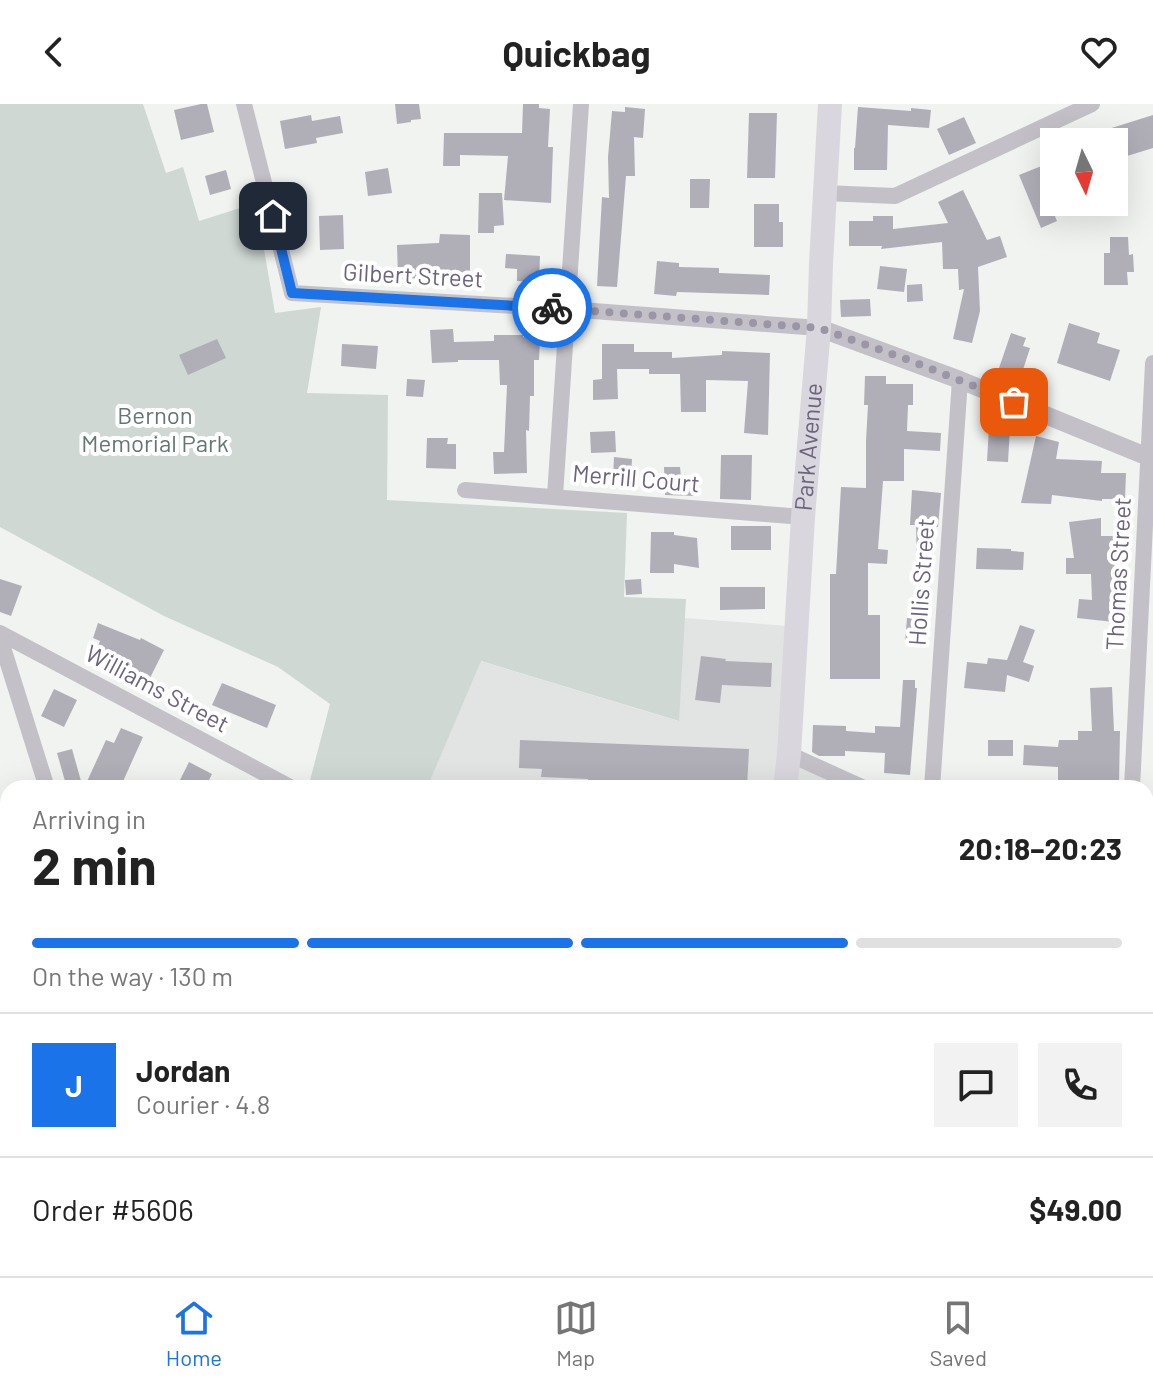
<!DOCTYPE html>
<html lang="en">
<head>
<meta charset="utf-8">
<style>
  :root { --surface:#fff; --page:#f2f2f2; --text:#222; --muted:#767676; --line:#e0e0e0; --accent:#1a73e8 }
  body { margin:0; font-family:Barlow,sans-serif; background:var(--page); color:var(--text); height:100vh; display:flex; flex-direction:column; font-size:30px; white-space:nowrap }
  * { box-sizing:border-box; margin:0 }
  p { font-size:26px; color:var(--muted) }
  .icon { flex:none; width:44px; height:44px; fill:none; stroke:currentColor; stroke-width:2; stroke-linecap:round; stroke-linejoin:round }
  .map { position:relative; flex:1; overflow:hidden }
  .side { position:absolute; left:0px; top:676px; width:1154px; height:496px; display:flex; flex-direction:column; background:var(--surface); border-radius:24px 24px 0 0; box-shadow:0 8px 32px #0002 }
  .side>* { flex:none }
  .needle { width:52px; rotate:175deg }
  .buttons { position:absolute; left:1040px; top:24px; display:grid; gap:16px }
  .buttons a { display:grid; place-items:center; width:88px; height:88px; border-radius:0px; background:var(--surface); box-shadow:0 8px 32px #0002; font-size:40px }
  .pin { position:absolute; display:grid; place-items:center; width:68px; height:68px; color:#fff; margin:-34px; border-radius:16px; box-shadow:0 4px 12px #0006 }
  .courier { position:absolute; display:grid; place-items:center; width:80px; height:80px; margin:-40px; border:6px solid #1a73e8; border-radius:50%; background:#fff; color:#222; box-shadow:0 2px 10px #0007 }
  .headline em { font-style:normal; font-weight:700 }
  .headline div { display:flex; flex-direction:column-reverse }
  .headline { display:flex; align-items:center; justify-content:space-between; height:136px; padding:0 32px }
  h1 { font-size:52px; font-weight:700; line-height:60px }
  .bar { display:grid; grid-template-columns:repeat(4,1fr); gap:12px 8px; align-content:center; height:96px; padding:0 32px }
  .bar i { height:10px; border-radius:6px; background:var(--line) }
  .bar .active { background:var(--accent) }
  .bar p { grid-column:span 4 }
  .line { display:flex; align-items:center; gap:20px; padding:0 32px; border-top:2px solid var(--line) }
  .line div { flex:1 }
  .round { display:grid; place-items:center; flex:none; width:84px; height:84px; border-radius:0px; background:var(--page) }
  header { display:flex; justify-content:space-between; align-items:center; height:104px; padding:0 32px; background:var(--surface); font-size:36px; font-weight:700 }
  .menu { display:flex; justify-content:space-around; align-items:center; height:112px; border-top:2px solid var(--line); background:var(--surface); font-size:22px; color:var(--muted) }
  .menu a { display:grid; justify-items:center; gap:4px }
  .menu .active { color:var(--accent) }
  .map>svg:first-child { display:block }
  .built { fill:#e2e4e3 }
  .green { fill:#cfd8d3 }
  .building { fill:#b0afb8 }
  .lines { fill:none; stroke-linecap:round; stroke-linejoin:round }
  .minor { stroke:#c3c1c7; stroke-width:16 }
  .tertiary { stroke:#c3c1c7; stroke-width:18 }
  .primary { stroke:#d9d6dd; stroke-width:24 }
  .done { stroke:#9a96a6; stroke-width:8; stroke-dasharray:0 14.4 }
  .route { stroke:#1a73e8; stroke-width:10 }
  .labels { text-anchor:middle; stroke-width:8; stroke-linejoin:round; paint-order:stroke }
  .street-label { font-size:24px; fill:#6c647e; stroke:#fff }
  .park-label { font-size:24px; fill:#63766f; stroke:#fff }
</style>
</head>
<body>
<header><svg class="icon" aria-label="back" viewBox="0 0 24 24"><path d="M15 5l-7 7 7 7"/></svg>Quickbag<svg class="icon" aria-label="heart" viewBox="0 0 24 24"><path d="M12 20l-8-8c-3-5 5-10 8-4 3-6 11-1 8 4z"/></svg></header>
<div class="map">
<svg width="1153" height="1172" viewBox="0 0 1153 1172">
  <rect width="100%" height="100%" fill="#f0f3ef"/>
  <!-- built -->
  <path class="built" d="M 684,514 L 789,522 L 780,646 L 855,684 L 427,684 L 480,557 L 678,617 Z"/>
  <!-- green -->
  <path class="green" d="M 0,0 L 143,0 L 166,69 L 183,63 L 199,117 L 256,99 L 275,209 L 321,203 L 307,289 L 388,291 L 387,396 L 627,409 L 624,493 L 686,495 L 679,617 L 481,557 L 427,684 L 308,684 L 330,600 L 278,563 L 164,512 L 0,423 Z"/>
  <!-- building -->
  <path class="building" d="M 201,0 L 207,0 L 214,28 L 181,36 L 174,6 Z
    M 395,0 L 419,0 L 421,15 L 411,16 L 411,18 L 397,20 Z
    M 523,0 L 539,0 L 539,4 L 550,5 L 548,43 L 553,43 L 551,99 L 504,96 L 508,52 L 460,51 L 460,62 L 443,62 L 444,29 L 522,29 Z
    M 625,3 L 645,5 L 643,34 L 634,33 L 635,72 L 626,72 L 617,183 L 597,182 L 602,93 L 609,94 L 608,53 L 612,7 L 625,8 Z
    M 858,3 L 911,7 L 911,4 L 931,6 L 929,24 L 888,21 L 887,66 L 854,66 L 854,44 L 855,44 Z
    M 749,9 L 777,9 L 775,74 L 747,74 Z
    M 311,11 L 312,17 L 340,12 L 343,29 L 316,34 L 317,39 L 285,45 L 280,17 Z
    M 1153,11 L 1153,44 L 1114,56 L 1114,38 L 1106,38 L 1102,27 Z
    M 964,13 L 976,39 L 949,51 L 937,25 Z
    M 1054,57 L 1054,104 L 1052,105 L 1057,117 L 1041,124 L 1019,71 Z
    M 388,64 L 392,89 L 368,92 L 365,68 Z
    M 226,66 L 231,85 L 210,91 L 205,72 Z
    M 690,75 L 710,75 L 709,104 L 690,104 Z
    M 963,86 L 987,136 L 1000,132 L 1007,153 L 978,163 L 980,207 L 972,239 L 953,235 L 964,185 L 959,186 L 958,165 L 943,165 L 942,138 L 881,145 L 882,142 L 849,142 L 849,117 L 873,117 L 873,112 L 893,112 L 893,125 L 948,119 L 938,98 Z
    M 479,89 L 502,89 L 504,121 L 494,122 L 494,129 L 478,129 Z
    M 754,100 L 779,100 L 779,118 L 783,118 L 783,143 L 754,143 Z
    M 343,111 L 344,145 L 320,146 L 319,112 Z
    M 440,130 L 470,131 L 470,171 L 422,170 L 423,174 L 398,175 L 397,141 L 439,139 Z
    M 1110,133 L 1128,133 L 1129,151 L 1133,150 L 1134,168 L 1127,168 L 1128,181 L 1104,181 L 1104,149 L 1110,149 Z
    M 506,150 L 540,152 L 539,178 L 517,177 L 517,165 L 505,164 Z
    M 657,157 L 679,159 L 679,163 L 719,164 L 719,169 L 770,171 L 769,191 L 677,188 L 676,192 L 654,190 Z
    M 880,162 L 907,165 L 904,188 L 877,185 Z
    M 922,180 L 923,197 L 907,198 L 907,181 Z
    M 870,195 L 871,212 L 841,213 L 840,196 Z
    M 1069,219 L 1100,229 L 1097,239 L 1120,246 L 1110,277 L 1057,259 Z
    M 453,225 L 454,238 L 494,237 L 494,231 L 523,231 L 523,233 L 540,234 L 539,256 L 534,256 L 534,292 L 530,292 L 529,327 L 526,326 L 527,369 L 494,370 L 493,348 L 504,348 L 507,281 L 500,281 L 499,256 L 458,256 L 458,258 L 432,259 L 430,226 Z
    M 1011,229 L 1026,234 L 1023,242 L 1030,244 L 1021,272 L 999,264 Z
    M 217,235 L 226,254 L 188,271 L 179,251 Z
    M 342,240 L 378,242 L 376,265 L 341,262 Z
    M 602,240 L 634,240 L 634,248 L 672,248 L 672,254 L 722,251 L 722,247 L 770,249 L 768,331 L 744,329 L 748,277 L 706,276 L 706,308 L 681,308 L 680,270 L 649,270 L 649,265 L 617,265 L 618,295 L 593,296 L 593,276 L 602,275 Z
    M 865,272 L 886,272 L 886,280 L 913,280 L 913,301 L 908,301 L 907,327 L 941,329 L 940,347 L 904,345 L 904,377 L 883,377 L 878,445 L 888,446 L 887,460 L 868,459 L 868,511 L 880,511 L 880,575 L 830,575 L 830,470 L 836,470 L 841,383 L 866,384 L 866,337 L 868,301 L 864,301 Z
    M 407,275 L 425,276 L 423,293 L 406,292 Z
    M 989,323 L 1010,324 L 1008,358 L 987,357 Z
    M 615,327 L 616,348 L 591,349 L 590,328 Z
    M 1036,332 L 1059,338 L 1056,355 L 1102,357 L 1101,369 L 1126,369 L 1125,395 L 1102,395 L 1102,397 L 1052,391 L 1051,400 L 1021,399 Z
    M 427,334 L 448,334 L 447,340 L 456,340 L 456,365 L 426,364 Z
    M 721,351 L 752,351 L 751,396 L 720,395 Z
    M 614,353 L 632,355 L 631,374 L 613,373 Z
    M 664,363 L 680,363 L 681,373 L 695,372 L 696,392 L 665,391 Z
    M 912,386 L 941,389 L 938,423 L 932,422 L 933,462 L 917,462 L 916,421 L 910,421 Z
    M 1101,414 L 1101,432 L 1118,432 L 1118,452 L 1114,452 L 1116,495 L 1114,518 L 1077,514 L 1079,495 L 1092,496 L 1091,470 L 1066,470 L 1066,454 L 1074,454 L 1069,418 Z
    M 731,422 L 771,422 L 771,446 L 731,446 Z
    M 651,428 L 674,428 L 674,431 L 697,434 L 699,464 L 674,460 L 674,469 L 650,469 Z
    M 977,444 L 1011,445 L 1011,447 L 1024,448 L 1023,466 L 976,465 Z
    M 0,475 L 22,482 L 11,512 L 0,508 Z
    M 641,475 L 642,490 L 626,491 L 625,476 Z
    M 720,483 L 765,483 L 765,505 L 720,506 Z
    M 907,514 L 926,515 L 924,540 L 905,539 Z
    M 98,519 L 140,536 L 141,534 L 164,546 L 146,582 L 123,571 L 124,567 L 93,555 L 100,537 L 93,534 Z
    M 1020,521 L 1035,526 L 1023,558 L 1034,562 L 1029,578 L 1007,571 L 1005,588 L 964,584 L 967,558 L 987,560 L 988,554 L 1007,556 Z
    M 701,552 L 726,555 L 725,557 L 772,559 L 771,583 L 722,581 L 720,599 L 695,596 Z
    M 903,576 L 915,576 L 915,584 L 917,584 L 910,671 L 884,669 L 885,649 L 845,647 L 845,652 L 819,652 L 812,648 L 813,621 L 846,622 L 846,627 L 875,629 L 875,622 L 900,623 Z
    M 222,579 L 276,601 L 267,624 L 212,601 Z
    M 1112,583 L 1114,627 L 1120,627 L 1119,679 L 1058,678 L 1058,663 L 1023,661 L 1024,641 L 1058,643 L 1059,636 L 1078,636 L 1078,627 L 1092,627 L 1090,584 Z
    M 54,585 L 77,596 L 64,623 L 41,612 Z
    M 121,624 L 143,633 L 120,684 L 84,684 L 106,636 L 114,639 Z
    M 520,636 L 749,645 L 747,684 L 587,684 L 588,675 L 541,673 L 542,665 L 519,664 Z
    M 988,636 L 1013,636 L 1013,652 L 988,652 Z
    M 72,645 L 83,684 L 67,684 L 57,649 Z
    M 189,658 L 212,670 L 205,684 L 176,684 Z"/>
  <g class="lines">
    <!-- minor -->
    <path class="minor" d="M 244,0 L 292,189 L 567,205 L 819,224
      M 824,89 L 895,92 L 1092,0
      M 465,386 L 803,413
      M 555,392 L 581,0
      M 0,529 L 292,684
      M 0,534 L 47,684
      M 789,650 L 864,684
      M 932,684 L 960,276
      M 1132,684 L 1153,259
      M 1146,825 L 1153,833
      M 1146,1087 L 1153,1065
      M 149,1172 L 152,1164
      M 389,1172 L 392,1164
      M 914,1172 L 917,1164
      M 1119,1172 L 1122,1164"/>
    <!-- tertiary -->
    <path class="tertiary" d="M 819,224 L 960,276 L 1153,355"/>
    <!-- primary -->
    <g class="primary">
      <path id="s1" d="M 785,684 L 789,650 L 803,413 L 819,224 L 821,159 L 830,0"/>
      <path d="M 667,1172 L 670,1164"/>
    </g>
  </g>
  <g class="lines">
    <!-- done -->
    <path class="done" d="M 552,204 L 819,224 L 906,255 L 1014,298"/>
    <!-- route -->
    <path class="route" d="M 273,112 L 292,189 L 552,204"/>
  </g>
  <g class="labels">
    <!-- street labels -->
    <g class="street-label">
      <text transform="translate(413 172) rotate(3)" y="8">Gilbert Street</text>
      <text dy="8" stroke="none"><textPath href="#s1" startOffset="342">Park Avenue</textPath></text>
      <text transform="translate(636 375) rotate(5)" y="8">Merrill Court</text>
      <text transform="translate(1119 470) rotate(-87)" y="8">Thomas Street</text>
      <text transform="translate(922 478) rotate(-86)" y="8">Hollis Street</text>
      <text transform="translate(157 585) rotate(28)" y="8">Williams Street</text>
    </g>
    <!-- park labels -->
    <g class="park-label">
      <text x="155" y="320">Bernon<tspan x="155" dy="28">Memorial Park</tspan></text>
    </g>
  </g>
</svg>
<div class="buttons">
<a><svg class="needle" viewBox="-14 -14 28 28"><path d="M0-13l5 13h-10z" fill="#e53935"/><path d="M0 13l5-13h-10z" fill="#767676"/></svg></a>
</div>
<div class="pin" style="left:1014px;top:298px;background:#ea580c"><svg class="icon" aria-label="bag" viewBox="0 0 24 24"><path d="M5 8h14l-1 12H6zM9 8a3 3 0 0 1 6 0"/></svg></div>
<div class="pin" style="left:273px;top:112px;background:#1f2937"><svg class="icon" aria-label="home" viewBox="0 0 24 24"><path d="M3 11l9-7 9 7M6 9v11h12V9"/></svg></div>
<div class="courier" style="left:552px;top:204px"><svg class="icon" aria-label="bike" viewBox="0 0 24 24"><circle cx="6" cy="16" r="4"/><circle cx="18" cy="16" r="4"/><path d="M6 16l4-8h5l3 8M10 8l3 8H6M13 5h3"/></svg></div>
<section class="side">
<div class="headline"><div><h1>2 min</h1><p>Arriving in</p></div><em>20:18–20:23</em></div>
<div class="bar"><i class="active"></i><i class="active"></i><i class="active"></i><i></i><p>On the way · 130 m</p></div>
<div class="line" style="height:144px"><b class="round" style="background:var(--accent);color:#fff">J</b><div><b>Jordan</b><p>Courier · 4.8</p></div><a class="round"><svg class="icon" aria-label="chat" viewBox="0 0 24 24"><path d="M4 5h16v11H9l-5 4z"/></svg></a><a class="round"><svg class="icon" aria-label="phone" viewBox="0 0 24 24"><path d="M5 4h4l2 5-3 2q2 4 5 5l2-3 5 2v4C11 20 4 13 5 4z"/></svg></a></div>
<div class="line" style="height:104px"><div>Order #5606</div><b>$49.00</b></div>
</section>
</div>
<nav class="menu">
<a class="active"><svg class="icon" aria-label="home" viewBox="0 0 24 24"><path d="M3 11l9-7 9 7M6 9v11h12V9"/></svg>Home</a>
<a><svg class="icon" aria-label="map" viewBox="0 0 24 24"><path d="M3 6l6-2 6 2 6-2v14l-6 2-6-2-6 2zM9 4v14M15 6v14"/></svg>Map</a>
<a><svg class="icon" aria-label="saved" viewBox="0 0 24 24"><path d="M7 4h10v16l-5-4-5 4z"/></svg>Saved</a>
</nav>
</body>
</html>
